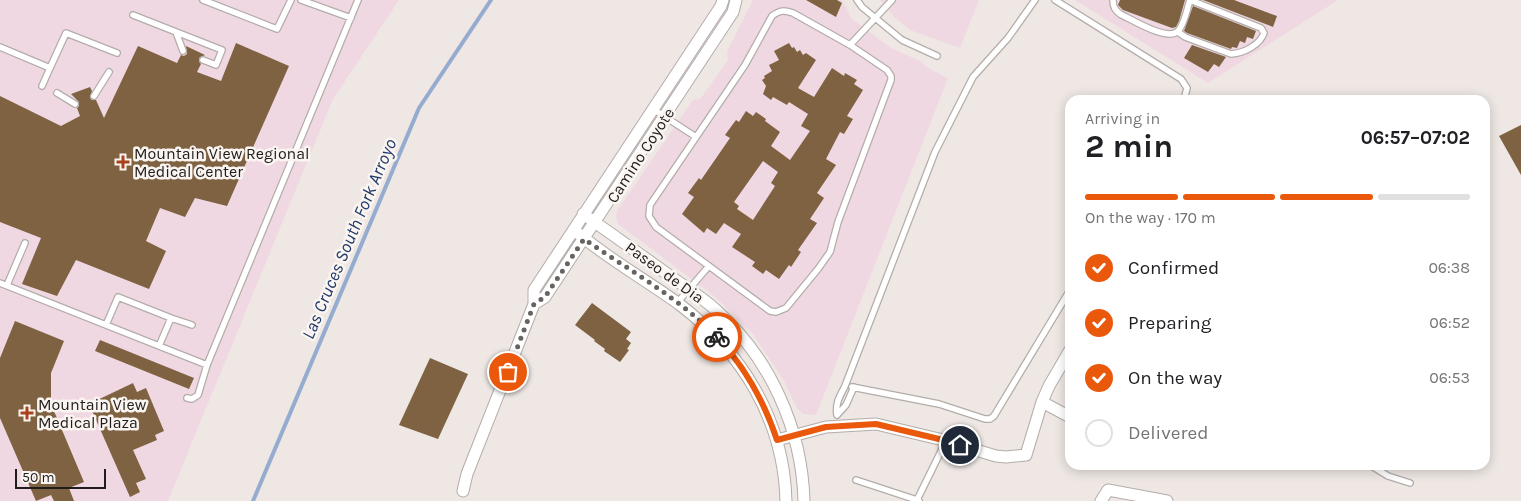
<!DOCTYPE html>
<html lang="en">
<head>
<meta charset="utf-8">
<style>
  :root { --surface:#fff; --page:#f2f2f2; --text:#202124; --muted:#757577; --line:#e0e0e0; --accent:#ea580c }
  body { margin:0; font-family:Karla,sans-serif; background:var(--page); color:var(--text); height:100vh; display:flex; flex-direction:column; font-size:19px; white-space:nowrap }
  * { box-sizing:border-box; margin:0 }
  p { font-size:16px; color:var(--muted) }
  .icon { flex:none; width:28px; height:28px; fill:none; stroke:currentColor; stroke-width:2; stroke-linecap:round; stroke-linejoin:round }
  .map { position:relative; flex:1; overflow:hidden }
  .panel { position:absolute; left:1065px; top:95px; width:425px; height:375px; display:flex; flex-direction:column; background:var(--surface); border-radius:15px; box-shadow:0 2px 12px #0003 }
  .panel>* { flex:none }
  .scale { position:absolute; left:15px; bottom:12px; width:91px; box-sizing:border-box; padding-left:5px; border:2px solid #1f1c1b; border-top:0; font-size:14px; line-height:18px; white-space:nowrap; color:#1f1c1b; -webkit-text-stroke:4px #fbf5f2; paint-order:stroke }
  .pin { position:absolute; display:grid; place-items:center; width:42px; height:42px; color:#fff; margin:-21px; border:2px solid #fff; border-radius:50%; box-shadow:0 1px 5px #0007 }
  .courier { position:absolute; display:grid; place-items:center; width:50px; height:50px; margin:-25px; border:4px solid #ea580c; border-radius:50%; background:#fff; color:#222; box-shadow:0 1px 6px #0007 }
  .overview em { font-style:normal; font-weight:700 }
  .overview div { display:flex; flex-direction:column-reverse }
  .overview { display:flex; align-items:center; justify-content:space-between; height:85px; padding:0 20px }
  h1 { font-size:32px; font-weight:700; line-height:38px }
  .bar { display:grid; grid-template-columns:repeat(4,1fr); gap:8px 5px; align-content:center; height:60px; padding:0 20px }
  .bar i { height:6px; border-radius:4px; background:var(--line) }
  .bar .on { background:var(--accent) }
  .bar p { grid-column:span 4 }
  ol { padding:0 20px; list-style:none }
  li { display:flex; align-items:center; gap:15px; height:55px }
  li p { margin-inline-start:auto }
  li .icon { padding:5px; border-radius:50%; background:var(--accent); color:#fff; stroke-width:4 }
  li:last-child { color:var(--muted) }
  li i { width:28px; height:28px; border:2px solid var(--line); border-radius:50% }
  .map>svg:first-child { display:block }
  .commercial { fill:#f0d8e2 }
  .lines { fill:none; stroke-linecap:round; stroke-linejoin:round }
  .stream { stroke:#96abd0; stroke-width:4 }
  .building { fill:#7e6242; fill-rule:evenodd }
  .lane-casing { stroke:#b3adaa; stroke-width:8 }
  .street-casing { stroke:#b3adaa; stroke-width:13 }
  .lane { stroke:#fff; stroke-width:5.5 }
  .street { stroke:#fff; stroke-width:11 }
  .done { stroke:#676361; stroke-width:5; stroke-dasharray:0 9 }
  .route { stroke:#ea580c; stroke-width:6 }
  .poi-dot { fill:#a8421b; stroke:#fbf5f2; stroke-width:2 }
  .labels { text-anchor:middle; stroke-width:5; stroke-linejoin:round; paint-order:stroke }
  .poi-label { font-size:16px; fill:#1f1c1b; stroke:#fbf5f2; text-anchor:start }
  .street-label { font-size:16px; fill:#1f1c1b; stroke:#fbf5f2 }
  .water-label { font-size:18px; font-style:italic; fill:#203a6a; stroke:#fbf5f2 }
</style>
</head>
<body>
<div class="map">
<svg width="1521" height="501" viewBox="0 0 1521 501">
  <rect width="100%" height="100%" fill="#eee7e4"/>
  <!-- commercial -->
  <path class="commercial" d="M 0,0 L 399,0 L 333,99 L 168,501 L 0,501 Z
    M 753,0 L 842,0 L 852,19 L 891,48 L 920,61 L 928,68 L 948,78 L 816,415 L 803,414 L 797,408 L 784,381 L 753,334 L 713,295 L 618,224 L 616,217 L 617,211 L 693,100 L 701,98 L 728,60 L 727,52 Z
    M 880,0 L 979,0 L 960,48 L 910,30 L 894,17 Z
    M 1075,0 L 1338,0 L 1208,83 Z"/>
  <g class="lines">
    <!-- stream -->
    <path class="stream" d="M 253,501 L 419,108 L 491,0"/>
  </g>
  <!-- building -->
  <path class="building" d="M 806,0 L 837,0 L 842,3 L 836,17 Z
    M 1120,0 L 1185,0 L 1179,21 L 1176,27 L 1172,28 L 1123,10 L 1118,5 Z
    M 1203,0 L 1234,0 L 1277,16 L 1273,27 Z
    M 1193,6 L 1256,31 L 1253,39 L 1247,37 L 1245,43 L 1240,41 L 1237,48 L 1232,47 L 1231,49 L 1187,33 L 1184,31 Z
    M 236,43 L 289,66 L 227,206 L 195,198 L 185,217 L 160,208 L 146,241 L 166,251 L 149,289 L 76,260 L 57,296 L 22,284 L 41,238 L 0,222 L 0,96 L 61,126 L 80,116 L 77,108 L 79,106 L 79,102 L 71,94 L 90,87 L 92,91 L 90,98 L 92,100 L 96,100 L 104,118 L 138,46 L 177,63 L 181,55 L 184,56 L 187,54 L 186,46 L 205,55 L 199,58 L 199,61 L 201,64 L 197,72 L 221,81 Z
    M 789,43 L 792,48 L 794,47 L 797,52 L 800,50 L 803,55 L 806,53 L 816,60 L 798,88 L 814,97 L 832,68 L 844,76 L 845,73 L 857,80 L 854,84 L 863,90 L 847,116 L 853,119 L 844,134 L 840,132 L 826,159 L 836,165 L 817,193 L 824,198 L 810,219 L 817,223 L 798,250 L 801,252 L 791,267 L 789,265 L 779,279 L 766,270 L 763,274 L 752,266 L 755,262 L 732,247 L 741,234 L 724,223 L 716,234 L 707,228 L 704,233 L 682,214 L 694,197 L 688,193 L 699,178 L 701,180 L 730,138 L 725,135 L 736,120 L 739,122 L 746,111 L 753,116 L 756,112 L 766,119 L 765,121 L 780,132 L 771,146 L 790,160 L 810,131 L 801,126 L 808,114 L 789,102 L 787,105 L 773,97 L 771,100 L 763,94 L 766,86 L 762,80 L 765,78 L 764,76 L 772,71 L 769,65 L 779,60 L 774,51 ZM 763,161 L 778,172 L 771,183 L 775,186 L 753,220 L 737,209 L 739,206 L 734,202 Z
    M 1192,45 L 1226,57 L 1219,67 L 1214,64 L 1208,72 L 1184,58 Z
    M 1521,125 L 1521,175 L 1499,136 Z
    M 592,303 L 631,332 L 626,339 L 631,343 L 627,349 L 629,350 L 620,362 L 604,351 L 605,349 L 594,341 L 595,340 L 575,325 Z
    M 15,321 L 64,341 L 51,373 L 51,404 L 84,482 L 69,488 L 74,501 L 54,501 L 51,495 L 36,501 L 0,418 L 0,358 Z
    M 100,340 L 194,378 L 189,389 L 95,351 Z
    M 430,358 L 468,374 L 438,439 L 399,425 Z
    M 133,383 L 137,392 L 146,388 L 164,431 L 155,435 L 157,440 L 133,450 L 146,479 L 136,483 L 140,492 L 130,497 L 89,404 Z"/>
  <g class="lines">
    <defs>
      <path id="lane" d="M 203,0 L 277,29 L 291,0
        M 301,0 L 351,18
        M 857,0 L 862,7 L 902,40 L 937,56
        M 1055,0 L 1181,79 L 1187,88 L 1184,100
        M 1113,0 C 1113,7 1115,10 1120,14 C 1133,20 1169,43 1179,30 C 1185,22 1187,9 1190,0
        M 133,15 L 222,50 L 216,65 L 203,60
        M 176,32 L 183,51
        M 1178,32 L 1185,37 L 1231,54 C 1244,53 1260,45 1264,33 L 1261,28 L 1190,0
        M 850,45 L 793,13 C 784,10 780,10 772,16 L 745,65 L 650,205 L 649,216 L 656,227 L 770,311 L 776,312 L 786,308 L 818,269 L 830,252 L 838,222 L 891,80 L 891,76 L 887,70 L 850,45 L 892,0
        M 0,47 L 50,68 L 42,86
        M 50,68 L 66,33 L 117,53
        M 57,93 L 75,104
        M 94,96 L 109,72
        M 653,109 L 696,137
        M 0,283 L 207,365
        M 7,285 L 25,243
        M 677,303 L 709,266
        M 106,325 L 118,297 L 171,318
        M 159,346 L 171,318 L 192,325
        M 852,387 L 939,404 L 985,419 L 990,419 L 994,416 L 1070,290
        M 854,387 L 846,405 L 837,415 C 835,403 840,396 845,386 L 935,152 L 973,77 L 1008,38 L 1035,0
        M 187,398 L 192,399 L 198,395 L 207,365 L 358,0
        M 1370,465 L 1388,476 L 1410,483
        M 856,480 L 917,500
        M 919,501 L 917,500 L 946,441"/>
      <path id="street" d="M 583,214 C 612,234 641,255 670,276 C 685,287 702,297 716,310 C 770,358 802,429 804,501
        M 579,234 C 610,260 646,280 679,304 C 742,352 784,420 786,501
        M 534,304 L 545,297 L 733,12 L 736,0
        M 1042,402 L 1070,417
        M 777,440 L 826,427 L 876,424 L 939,439 L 996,456 L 1006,457 L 1026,455 L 1042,402 L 1049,386 L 1070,350
        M 463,491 L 467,474 L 534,304 L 534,290 L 721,6 L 723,0
        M 1101,501 L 1108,490 L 1167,501"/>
    </defs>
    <!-- lane casing -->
    <use href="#lane" class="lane-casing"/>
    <!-- street casing -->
    <use href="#street" class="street-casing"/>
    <!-- lane -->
    <use href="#lane" class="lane"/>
    <!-- street -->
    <use href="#street" class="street"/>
  </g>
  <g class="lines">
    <!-- done -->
    <path class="done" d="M 508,372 L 534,304 L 545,297 L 584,239 C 629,270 679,298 717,337"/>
    <!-- route -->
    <path class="route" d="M 717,337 C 745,367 764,401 777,440 L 826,427 L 876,424 L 939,439 L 960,445"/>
  </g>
  <!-- markers -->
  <g class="poi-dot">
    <path d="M120.5 154.5h5v5h5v5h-5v5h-5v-5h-5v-5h5z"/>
    <path d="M24.5 405.5h5v5h5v5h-5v5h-5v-5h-5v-5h5z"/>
  </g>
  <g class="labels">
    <!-- poi labels -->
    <g class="poi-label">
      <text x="134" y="159">Mountain View Regional<tspan x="134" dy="18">Medical Center</tspan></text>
      <text x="38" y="410">Mountain View<tspan x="38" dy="18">Medical Plaza</tspan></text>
    </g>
    <!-- street labels -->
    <g class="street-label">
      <text transform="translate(640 155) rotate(-57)" y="6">Camino Coyote</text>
      <text transform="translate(665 272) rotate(36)" y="6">Paseo de Dia</text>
    </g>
    <!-- water labels -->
    <g class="water-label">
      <text transform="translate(349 239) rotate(-67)" y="6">Las Cruces South Fork Arroyo</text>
    </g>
  </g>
</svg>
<div class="scale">50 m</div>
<div class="pin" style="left:508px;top:372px;background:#ea580c"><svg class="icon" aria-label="bag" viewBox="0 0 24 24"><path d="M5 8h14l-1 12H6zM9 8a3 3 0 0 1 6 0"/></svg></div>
<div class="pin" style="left:960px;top:445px;background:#1f2937"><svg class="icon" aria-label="home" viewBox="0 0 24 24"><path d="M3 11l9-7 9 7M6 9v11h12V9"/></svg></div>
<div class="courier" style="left:717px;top:337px"><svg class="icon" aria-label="bike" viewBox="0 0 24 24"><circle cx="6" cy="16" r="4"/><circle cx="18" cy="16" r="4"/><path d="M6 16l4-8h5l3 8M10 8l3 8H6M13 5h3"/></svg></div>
<section class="panel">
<div class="overview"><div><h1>2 min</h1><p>Arriving in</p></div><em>06:57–07:02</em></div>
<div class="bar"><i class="on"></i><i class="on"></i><i class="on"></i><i></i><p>On the way · 170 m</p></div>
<ol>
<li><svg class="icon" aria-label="check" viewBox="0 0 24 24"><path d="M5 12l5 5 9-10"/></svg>Confirmed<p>06:38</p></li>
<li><svg class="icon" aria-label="check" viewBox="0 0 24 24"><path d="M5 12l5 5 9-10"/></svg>Preparing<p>06:52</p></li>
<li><svg class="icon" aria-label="check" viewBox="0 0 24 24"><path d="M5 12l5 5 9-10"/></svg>On the way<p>06:53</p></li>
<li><i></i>Delivered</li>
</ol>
</section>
</div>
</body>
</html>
